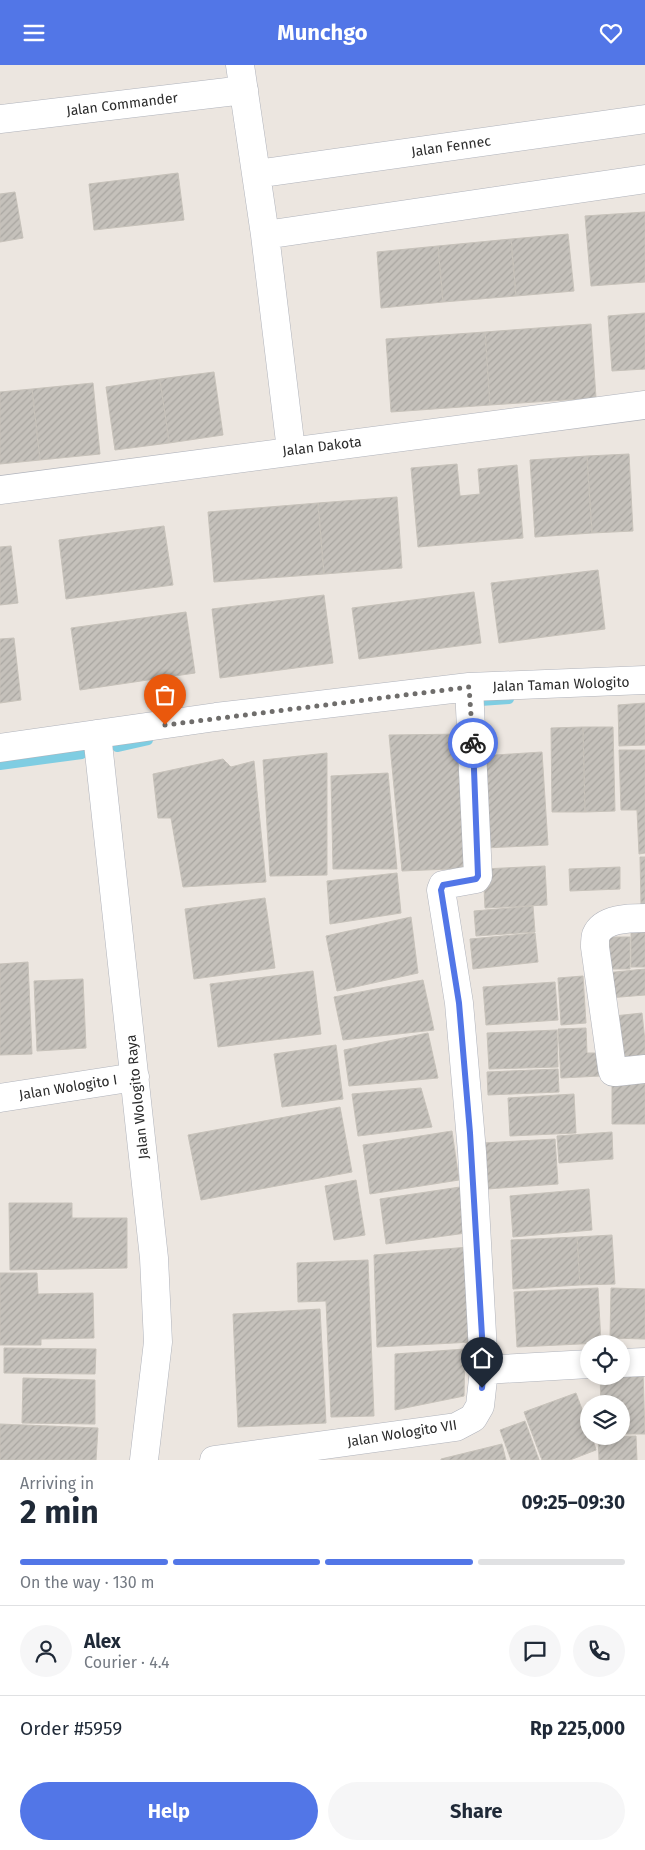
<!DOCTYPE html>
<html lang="en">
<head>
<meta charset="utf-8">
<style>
  :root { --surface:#fff; --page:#f6f6f7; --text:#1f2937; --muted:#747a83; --line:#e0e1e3; --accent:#5276e7 }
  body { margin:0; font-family:"Fira Sans",sans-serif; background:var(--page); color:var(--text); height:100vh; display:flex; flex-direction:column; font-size:19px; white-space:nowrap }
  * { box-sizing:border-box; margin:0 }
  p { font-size:16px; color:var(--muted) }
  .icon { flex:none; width:28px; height:28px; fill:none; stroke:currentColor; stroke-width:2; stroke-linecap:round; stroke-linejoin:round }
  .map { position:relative; height:1395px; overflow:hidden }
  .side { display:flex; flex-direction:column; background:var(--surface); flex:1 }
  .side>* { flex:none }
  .buttons { position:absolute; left:580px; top:1270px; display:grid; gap:10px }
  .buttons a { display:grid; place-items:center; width:50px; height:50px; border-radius:50%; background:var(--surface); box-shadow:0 2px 8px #0003; font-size:25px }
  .pin { position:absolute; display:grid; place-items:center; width:42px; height:42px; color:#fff; margin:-51px -21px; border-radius:50% 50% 50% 0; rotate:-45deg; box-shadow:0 0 5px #0007 }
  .pin .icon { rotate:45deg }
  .courier { position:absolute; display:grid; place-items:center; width:50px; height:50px; margin:-25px; border:4px solid #5276e7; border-radius:50%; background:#fff; color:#222; box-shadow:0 1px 6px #0007 }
  .headline em { font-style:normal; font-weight:700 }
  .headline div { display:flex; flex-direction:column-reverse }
  .headline { display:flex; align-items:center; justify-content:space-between; height:85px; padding:0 20px }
  h1 { font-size:32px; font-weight:700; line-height:38px }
  .bar { display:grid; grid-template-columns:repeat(4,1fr); gap:8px 5px; align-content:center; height:60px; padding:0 20px }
  .bar i { height:6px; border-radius:4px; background:var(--line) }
  .bar .on { background:var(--accent) }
  .bar p { grid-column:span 4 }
  .line { display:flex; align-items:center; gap:12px; padding:0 20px; border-top:1px solid var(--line) }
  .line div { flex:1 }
  .round { display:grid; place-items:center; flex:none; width:52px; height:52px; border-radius:26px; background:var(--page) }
  .cta { display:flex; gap:10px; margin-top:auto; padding:10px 20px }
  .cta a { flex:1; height:58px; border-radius:30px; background:var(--accent); color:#fff; font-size:20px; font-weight:700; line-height:58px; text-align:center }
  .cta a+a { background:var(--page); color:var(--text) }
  header { display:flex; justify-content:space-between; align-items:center; height:65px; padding:0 20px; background:var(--accent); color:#fff; font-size:22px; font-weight:700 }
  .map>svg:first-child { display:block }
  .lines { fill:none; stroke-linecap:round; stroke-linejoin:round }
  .stream { stroke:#7fcde2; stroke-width:10 }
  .building { fill:url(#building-hatch); stroke:#c7c2ba }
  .street-casing { stroke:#b0b3bb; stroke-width:29 }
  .street { stroke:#fff; stroke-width:28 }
  .done { stroke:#6f6d6b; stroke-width:5; stroke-dasharray:0 9 }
  .route { stroke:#5276e7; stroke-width:6 }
  .labels { text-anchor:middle; stroke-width:5; stroke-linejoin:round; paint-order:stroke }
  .street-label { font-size:14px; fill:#2c2c2c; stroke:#fff }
</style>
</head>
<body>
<header><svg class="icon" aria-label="menu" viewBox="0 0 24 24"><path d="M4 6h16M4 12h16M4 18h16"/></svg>Munchgo<svg class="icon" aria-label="heart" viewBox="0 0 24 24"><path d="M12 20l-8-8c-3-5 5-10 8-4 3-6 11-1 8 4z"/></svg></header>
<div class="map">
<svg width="645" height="1395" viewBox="0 0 645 1395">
  <defs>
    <pattern id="building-hatch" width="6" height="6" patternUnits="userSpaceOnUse" patternTransform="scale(1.25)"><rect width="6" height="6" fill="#c5c1bb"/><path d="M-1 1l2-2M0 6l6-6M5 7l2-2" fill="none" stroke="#a9a6a1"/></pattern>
  </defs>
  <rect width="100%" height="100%" fill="#ece6e0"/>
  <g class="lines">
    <!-- stream -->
    <path class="stream" d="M 480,636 L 509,634
      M 117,682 L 148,675
      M 0,700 L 82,689"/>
  </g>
  <!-- building -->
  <path class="building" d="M 178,108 L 184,155 L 94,165 L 89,119 Z
    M 15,127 L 23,173 L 0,177 L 0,129 Z
    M 645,147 L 645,217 L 591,221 L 585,151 Z
    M 568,169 L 574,226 L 516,231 L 511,174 Z
    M 511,174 L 516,231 L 443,237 L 438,181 Z
    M 438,181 L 443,237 L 381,243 L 377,187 Z
    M 645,248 L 645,304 L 612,306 L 608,251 Z
    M 591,259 L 596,333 L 490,340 L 485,267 Z
    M 485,267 L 490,340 L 391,347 L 386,274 Z
    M 214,307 L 223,370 L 169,378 L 160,314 Z
    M 160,314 L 169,378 L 115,385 L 106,322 Z
    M 93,318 L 100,389 L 40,395 L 32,324 Z
    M 32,324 L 40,395 L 0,399 L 0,327 Z
    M 629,389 L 633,466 L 592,468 L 587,391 Z
    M 587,391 L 592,468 L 535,472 L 530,395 Z
    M 457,399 L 460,431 L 480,429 L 478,404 L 517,400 L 523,473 L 418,482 L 411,403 Z
    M 397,432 L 402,503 L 324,509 L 318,438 Z
    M 318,438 L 324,509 L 214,517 L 208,447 Z
    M 164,461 L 173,520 L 66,534 L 59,475 Z
    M 11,481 L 18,538 L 0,540 L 0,482 Z
    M 598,505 L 605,564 L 499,578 L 491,518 Z
    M 474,527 L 481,578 L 359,594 L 352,543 Z
    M 324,530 L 333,598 L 220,613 L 212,544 Z
    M 186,547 L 195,608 L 80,625 L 71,563 Z
    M 14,573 L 21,635 L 0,638 L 0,574 Z
    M 645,638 L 645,680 L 619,681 L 618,640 Z
    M 583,662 L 585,747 L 552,747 L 551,663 Z
    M 583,662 L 613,662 L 615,746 L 585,747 Z
    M 466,669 L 473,803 L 402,806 L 389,670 Z
    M 619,685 L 645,685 L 645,788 L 639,789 L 637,745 L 621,745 Z
    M 542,687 L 548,780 L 485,783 L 480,691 Z
    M 327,688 L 327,810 L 270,811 L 263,695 Z
    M 223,694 L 231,702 L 254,696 L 266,817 L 183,822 L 171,753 L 158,753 L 153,709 Z
    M 388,708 L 397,804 L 333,804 L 331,711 Z
    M 640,792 L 645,792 L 645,841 L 641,841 Z
    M 545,801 L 547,840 L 485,843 L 483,804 Z
    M 620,802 L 620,824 L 570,826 L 569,804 Z
    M 397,808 L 401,848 L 330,859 L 327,816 Z
    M 265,833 L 275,903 L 194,914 L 185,844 Z
    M 533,841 L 535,867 L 476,871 L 474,846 Z
    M 411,852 L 418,908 L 337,926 L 326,871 Z
    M 645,867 L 645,902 L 631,902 L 631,868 Z
    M 535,868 L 538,897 L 473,904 L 470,874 Z
    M 602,872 L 630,872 L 630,904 L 602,904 Z
    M 28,897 L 32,989 L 0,990 L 0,899 Z
    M 645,904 L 645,930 L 608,933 L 605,908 Z
    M 313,906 L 321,969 L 218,982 L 210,919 Z
    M 583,911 L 586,958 L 561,960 L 558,913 Z
    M 83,914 L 86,983 L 37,986 L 34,916 Z
    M 423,915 L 434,965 L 343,975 L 334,932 Z
    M 555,917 L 558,955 L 486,960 L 483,922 Z
    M 642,948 L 645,976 L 645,999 L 619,1002 L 614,951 Z
    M 586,963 L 587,988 L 599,988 L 600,1011 L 561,1013 L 558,964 Z
    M 557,965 L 558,1002 L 489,1004 L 487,968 Z
    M 428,968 L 438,1013 L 349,1021 L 344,985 Z
    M 336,980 L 343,1034 L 282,1042 L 274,989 Z
    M 558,1004 L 559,1027 L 488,1030 L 487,1007 Z
    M 612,1011 L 645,1011 L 645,1059 L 612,1059 Z
    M 421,1023 L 432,1062 L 358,1071 L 352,1029 Z
    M 574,1029 L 576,1068 L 510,1071 L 508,1033 Z
    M 340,1042 L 352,1107 L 201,1135 L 188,1070 Z
    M 452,1066 L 459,1115 L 370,1129 L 363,1080 Z
    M 612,1067 L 613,1094 L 559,1098 L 557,1071 Z
    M 555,1074 L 558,1119 L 487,1124 L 483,1078 Z
    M 356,1115 L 365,1170 L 334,1175 L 325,1121 Z
    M 460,1122 L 466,1168 L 386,1179 L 380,1134 Z
    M 589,1124 L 592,1165 L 513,1172 L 510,1131 Z
    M 9,1138 L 72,1138 L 72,1153 L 127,1153 L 127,1203 L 10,1205 Z
    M 612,1170 L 615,1219 L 580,1220 L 577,1172 Z
    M 577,1172 L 580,1220 L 513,1224 L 511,1175 Z
    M 469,1182 L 473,1277 L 377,1282 L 374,1190 Z
    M 368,1195 L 374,1351 L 331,1352 L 326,1236 L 298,1237 L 297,1198 Z
    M 0,1208 L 37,1208 L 38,1229 L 93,1228 L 94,1273 L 41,1274 L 41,1280 L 0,1280 Z
    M 598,1223 L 601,1278 L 517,1282 L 514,1227 Z
    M 611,1223 L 645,1224 L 645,1274 L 610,1273 Z
    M 320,1244 L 326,1358 L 238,1362 L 233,1249 Z
    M 4,1283 L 96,1284 L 95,1309 L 4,1308 Z
    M 465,1284 L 464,1331 L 395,1345 L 395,1289 Z
    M 643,1306 L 645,1369 L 621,1369 L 621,1339 L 601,1339 L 600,1311 L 621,1311 Z
    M 23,1313 L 95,1315 L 95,1359 L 22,1358 Z
    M 576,1328 L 589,1363 L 589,1371 L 592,1371 L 596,1385 L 570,1395 L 542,1395 L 524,1347 Z
    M 525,1356 L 539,1395 L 511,1395 L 500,1365 Z
    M 0,1359 L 98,1363 L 96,1395 L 0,1395 Z
    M 636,1371 L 637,1395 L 599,1395 L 598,1372 Z
    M 502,1379 L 506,1395 L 441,1395 L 441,1394 Z"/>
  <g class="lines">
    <defs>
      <path id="street" d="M 240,0 L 265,170 L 291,385
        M 0,54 L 244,25
        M 256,109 L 645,54
        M 265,170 L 645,114
        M 0,425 L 645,340
        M 97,669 L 154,1193 L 158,1277 L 144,1395
        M 0,683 L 216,652 L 469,622 L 645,615
        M 645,853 C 630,853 603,853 596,870 C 595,873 595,879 595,882 L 612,1003 L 613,1007 L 616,1007 L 645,1004
        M 0,1033 L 135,1012
        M 621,1298 L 645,1297
        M 484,1305 L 589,1299
        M 214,1395 L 456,1362 L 473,1353 L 480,1341 L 484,1305 L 472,1087 L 459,938 L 441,825 L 443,820 L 476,814 L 478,811 L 469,622"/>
    </defs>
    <!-- street casing -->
    <use href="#street" class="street-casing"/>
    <!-- street -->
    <use href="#street" class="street"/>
  </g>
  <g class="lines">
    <!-- done -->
    <path class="done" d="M 165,660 L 469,622 L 473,678"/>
    <!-- route -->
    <path class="route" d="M 473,678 L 478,811 L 476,814 L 443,820 L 441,825 L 459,938 L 470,1068 L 484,1305 L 482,1323"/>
  </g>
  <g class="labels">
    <!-- street labels -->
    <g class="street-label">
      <text transform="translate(122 39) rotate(-7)" y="5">Jalan Commander</text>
      <text transform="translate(451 81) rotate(-8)" y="5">Jalan Fennec</text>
      <text transform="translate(322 381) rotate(-7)" y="5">Jalan Dakota</text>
      <text transform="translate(561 619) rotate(-2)" y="5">Jalan Taman Wologito</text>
      <text transform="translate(68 1022) rotate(-9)" y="5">Jalan Wologito I</text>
      <text transform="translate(137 1032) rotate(-96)" y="5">Jalan Wologito Raya</text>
      <text transform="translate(402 1368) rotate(-9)" y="5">Jalan Wologito VII</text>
    </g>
  </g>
</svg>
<div class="buttons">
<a><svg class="icon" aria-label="locate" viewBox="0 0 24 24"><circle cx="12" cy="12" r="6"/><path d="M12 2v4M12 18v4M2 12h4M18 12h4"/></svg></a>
<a><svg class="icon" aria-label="layers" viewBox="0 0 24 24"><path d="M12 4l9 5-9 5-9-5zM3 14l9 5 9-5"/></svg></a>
</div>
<div class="pin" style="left:165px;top:660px;background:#ea580c"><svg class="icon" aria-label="bag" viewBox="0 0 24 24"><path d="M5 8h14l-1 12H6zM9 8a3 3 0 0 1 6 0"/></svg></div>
<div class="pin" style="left:482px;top:1323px;background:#1f2937"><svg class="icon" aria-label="home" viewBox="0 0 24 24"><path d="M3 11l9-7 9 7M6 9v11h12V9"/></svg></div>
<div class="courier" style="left:473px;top:678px"><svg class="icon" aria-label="bike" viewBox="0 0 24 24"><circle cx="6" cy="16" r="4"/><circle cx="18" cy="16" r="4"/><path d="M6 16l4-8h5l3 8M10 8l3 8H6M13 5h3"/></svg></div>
</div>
<section class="side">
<div class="headline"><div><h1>2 min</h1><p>Arriving in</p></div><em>09:25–09:30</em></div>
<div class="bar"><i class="on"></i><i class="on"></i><i class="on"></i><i></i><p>On the way · 130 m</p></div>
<div class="line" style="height:90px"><a class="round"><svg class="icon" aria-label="person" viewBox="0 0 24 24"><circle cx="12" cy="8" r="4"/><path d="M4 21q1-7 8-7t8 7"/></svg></a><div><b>Alex</b><p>Courier · 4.4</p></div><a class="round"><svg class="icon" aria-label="chat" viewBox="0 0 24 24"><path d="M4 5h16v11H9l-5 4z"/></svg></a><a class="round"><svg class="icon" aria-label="phone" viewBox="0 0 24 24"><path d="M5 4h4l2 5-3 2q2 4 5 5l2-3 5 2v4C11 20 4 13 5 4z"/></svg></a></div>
<div class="line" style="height:65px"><div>Order #5959</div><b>Rp 225,000</b></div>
<div class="cta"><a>Help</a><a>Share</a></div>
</section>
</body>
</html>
